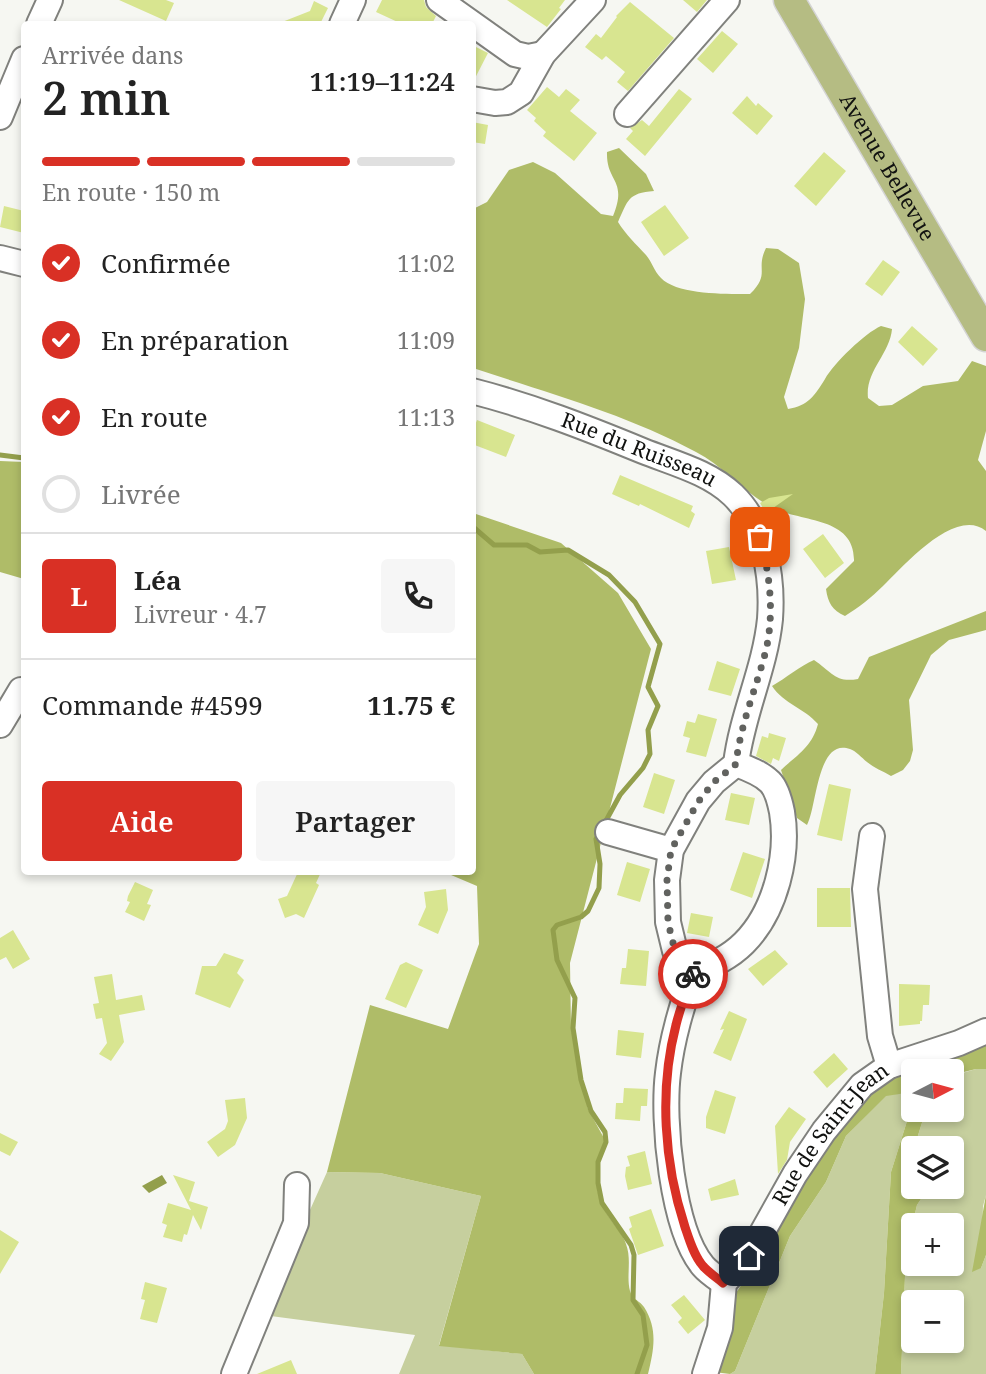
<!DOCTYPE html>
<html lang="fr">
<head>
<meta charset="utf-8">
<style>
  :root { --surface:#fff; --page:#f6f6f6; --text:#222; --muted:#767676; --line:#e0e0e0; --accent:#d93025 }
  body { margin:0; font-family:"Noto Serif",serif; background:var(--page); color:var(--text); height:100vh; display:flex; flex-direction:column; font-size:26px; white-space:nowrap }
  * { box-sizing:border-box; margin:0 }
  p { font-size:23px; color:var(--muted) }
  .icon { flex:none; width:38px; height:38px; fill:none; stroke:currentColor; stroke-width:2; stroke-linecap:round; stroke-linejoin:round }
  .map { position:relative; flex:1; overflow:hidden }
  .sheet { position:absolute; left:21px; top:21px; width:455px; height:854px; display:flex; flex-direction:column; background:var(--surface); border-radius:7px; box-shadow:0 4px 10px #0003 }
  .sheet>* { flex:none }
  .needle { width:46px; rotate:84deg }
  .fabs { position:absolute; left:901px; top:1059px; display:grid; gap:14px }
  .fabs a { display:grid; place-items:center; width:63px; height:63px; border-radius:7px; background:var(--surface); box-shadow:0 4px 10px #0003; font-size:35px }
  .pin { position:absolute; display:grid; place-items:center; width:60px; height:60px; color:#fff; margin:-30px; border-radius:14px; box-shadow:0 4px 10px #0006 }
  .courier { position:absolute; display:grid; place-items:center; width:70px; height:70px; margin:-35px; border:5px solid #d93025; border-radius:50%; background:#fff; color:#222; box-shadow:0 2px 9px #0007 }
  .summary em { font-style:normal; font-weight:600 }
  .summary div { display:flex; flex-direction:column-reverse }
  .summary { display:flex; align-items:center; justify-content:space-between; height:119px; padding:0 21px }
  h1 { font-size:46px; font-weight:600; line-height:52px }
  .bar { display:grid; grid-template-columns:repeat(4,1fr); gap:10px 7px; align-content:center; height:84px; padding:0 21px }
  .bar i { height:9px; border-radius:5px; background:var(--line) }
  .bar .on { background:var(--accent) }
  .bar p { grid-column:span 4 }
  .line { display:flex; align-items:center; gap:18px; padding:0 21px; border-top:2px solid var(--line) }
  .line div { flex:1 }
  .round { display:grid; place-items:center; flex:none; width:74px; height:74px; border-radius:7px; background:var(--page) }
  ol { padding:0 21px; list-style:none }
  li { display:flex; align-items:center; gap:21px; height:77px }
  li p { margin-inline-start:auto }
  li .icon { padding:7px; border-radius:50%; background:var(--accent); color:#fff; stroke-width:4 }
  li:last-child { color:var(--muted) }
  li i { width:38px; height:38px; border:4px solid var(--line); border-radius:50% }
  .button { display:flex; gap:14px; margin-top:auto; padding:14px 21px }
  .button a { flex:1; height:80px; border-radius:7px; background:var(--accent); color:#fff; font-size:28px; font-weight:600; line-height:80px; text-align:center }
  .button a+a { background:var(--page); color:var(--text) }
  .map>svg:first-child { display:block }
  .green { fill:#c6cf9e; fill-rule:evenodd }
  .forest { fill:#afbc68 }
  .water { fill:#939f4c }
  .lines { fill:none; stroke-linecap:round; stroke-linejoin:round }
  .stream { stroke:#939f4c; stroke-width:5 }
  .building { fill:#d8e590 }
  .minor-casing { stroke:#80817d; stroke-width:28 }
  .major-casing { stroke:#d4d4d4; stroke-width:33 }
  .minor { stroke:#fff; stroke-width:24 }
  .major { stroke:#b5bc83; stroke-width:30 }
  .done { stroke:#61625f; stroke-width:7; stroke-dasharray:0 12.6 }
  .route { stroke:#d93025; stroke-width:9 }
  .labels { text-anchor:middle; stroke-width:5; stroke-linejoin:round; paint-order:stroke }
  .street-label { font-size:21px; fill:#111210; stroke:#fff }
</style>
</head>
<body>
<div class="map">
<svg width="986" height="1374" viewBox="0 0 986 1374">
  <rect width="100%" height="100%" fill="#f6f7f2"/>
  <!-- green -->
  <path class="green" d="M 976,1069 L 986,1069 L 986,1195 L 983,1206 L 981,1268 L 986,1255 L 986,1374 L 901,1374 L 906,1252 L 917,1205 L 929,1187 L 952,1186 L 952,1148 L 917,1148 L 915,1145 L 926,1110 L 952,1110 L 952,1076 ZM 914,1225 L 952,1225 L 952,1264 L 914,1264 ZM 914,1302 L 952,1302 L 952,1340 L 914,1340 Z
    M 913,1092 L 913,1102 L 891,1172 L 884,1293 L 875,1374 L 730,1374 L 735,1371 L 790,1236 L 826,1182 L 846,1136 L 886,1095 Z
    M 327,1172 L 380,1173 L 481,1196 L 439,1345 L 522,1354 L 534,1374 L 399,1374 L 415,1335 L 263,1315 Z"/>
  <!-- forest -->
  <path class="forest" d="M 619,148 L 646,174 L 654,191 C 628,193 628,200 618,222 C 626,235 636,244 646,255 C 652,262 654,271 661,278 C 677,295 727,294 750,294 C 771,273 755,270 766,248 L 778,249 L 799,263 L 805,299 L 799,348 L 784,397 L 788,409 C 808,406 815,395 825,379 C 834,363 865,333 881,326 L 892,329 C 890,354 865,371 868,398 L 879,406 L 892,405 L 923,386 L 958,381 L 972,361 L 986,366 L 986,431 L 978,460 L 986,471 L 986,531 C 955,506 903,567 883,586 C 872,597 858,608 845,616 C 832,610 828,603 826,589 L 854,561 C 855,515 798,523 769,506 C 743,491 723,466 696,452 C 626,414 548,393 473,368 L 473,209 L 487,202 L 509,170 L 533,162 L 555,173 L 601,214 L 613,216 C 628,179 606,183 607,152 Z
    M 0,461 L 24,462 L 24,579 L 0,572 Z
    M 473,513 L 561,543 L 618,593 L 651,649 L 570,963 L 571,1028 L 578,1065 L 588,1109 L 605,1140 C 595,1169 591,1190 609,1217 C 614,1225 623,1234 626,1244 C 632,1260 626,1276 630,1291 C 632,1299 640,1301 644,1307 C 658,1329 654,1349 648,1374 L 534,1374 L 522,1354 L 439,1346 L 481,1196 L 380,1173 L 327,1172 L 370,1005 L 448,1029 L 479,944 L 477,886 L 444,872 L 472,872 Z
    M 986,611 L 986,630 L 949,640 L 931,655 L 909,700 L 913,750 L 910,761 L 903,770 L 891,776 C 883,771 874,768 867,762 C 862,758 856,751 850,749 C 817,737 817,807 807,825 L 797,818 L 781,770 C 797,755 812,747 818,724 C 804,708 784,704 772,686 C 786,678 800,666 814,660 C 832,672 835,683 858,679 L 869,657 Z
    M 986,1038 L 986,1069 L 976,1069 L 952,1075 L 952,1071 L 914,1071 L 913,1092 L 886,1096 L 846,1136 L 826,1182 L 790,1236 L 735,1371 L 730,1374 L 714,1372 L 736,1293 L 778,1229 L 816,1157 L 883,1074 Z
    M 913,1102 L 914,1110 L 926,1110 L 915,1145 L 917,1148 L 914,1148 L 914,1186 L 929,1187 L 917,1205 L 906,1252 L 901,1374 L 875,1374 L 884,1293 L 891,1172 Z
    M 986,1195 L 986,1255 L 981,1268 L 972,1272 Z"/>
  <!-- water -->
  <path class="water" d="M 162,1175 L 167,1183 L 149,1193 L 142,1186 Z"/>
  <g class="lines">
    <!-- stream -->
    <path class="stream" d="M 0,455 L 24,458
      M 472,526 L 494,545 L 527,545 L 540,552 L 568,550 L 609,575 L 635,602 L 660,644 L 648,687 L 658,706 L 648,730 L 650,754 L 643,768 L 620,795 L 596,839 L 600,864 L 599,888 L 588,911 L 581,917 L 557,925 L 553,930 L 557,960 L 575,998 L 573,1028 L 581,1080 L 591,1111 L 605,1132 L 606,1142 L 598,1162 L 598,1183 L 602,1203 L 631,1245 L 634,1255 L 633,1300 L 643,1315 L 647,1345 L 637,1374"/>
  </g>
  <!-- building -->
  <path class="building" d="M 119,0 L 166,0 L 174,3 L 166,21 Z
    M 382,0 L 424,0 L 426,7 L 436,16 L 432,24 L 402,24 L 376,12 Z
    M 507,0 L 565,0 L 559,8 L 561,9 L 547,27 Z
    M 683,0 L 707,0 L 697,12 Z
    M 314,1 L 328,8 L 320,24 L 277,24 L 310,11 Z
    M 630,2 L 674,38 L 628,91 L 617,82 L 625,72 L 606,56 L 602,60 L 585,47 L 596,34 L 601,38 L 617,17 L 616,16 Z
    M 722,31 L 738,44 L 713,73 L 697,59 Z
    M 472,45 L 488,53 L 472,84 Z
    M 547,87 L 559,97 L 566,89 L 580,100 L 570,111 L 597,133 L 574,161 L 543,136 L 546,132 L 534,121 L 536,118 L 527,110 Z
    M 679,89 L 692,99 L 645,156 L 626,139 L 633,131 L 630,128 L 642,120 L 649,126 Z
    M 747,96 L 756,106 L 758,103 L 773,116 L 757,135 L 732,113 Z
    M 472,122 L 488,125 L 485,144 L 472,142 Z
    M 824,152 L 846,171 L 816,206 L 794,186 Z
    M 665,205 L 689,238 L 664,256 L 641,222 Z
    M 4,206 L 24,211 L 24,233 L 0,227 Z
    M 883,260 L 900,272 L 882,296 L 865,284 Z
    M 912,326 L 938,349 L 923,366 L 898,342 Z
    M 477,420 L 515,435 L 506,457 L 472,444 L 472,433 Z
    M 620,475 L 693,506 L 691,511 L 695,514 L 689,528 L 640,504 L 639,506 L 612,494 Z
    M 793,494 L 766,513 L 760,503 L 769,498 Z
    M 823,534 L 844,563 L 825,578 L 803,549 Z
    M 729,547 L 736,580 L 712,584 L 706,551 Z
    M 717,661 L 740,669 L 731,696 L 708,690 Z
    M 698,714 L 717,719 L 706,757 L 686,752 L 690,738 L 683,736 L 687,721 L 695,723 Z
    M 769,733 L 786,738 L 779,761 L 773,758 L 771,764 L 756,756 L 762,736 L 768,738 Z
    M 654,773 L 675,780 L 664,814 L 643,807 Z
    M 829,784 L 851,789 L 842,841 L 817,835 Z
    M 731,793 L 755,798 L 749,825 L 725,820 Z
    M 743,852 L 765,859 L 752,898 L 730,890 Z
    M 627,862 L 650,869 L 640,902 L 617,895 Z
    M 298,872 L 321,872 L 316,883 L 319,885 L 304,918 L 296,914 L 285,918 L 278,899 L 287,896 Z
    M 135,882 L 153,890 L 147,904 L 151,905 L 144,921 L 125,912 L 130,902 L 127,901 L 128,896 Z
    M 817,888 L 850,888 L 851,927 L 817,927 Z
    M 446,889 L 448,910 L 438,934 L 418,925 L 426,907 L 424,892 Z
    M 691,913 L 713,917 L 709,937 L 687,933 Z
    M 13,930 L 30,959 L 13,969 L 6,957 L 0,960 L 0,938 Z
    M 628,949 L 649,951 L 646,986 L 620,984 L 622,968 L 626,968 Z
    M 775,950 L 788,964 L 763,986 L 748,969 Z
    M 224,953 L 244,960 L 237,973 L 244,980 L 230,1008 L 195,994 L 202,966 L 216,966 Z
    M 406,962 L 423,970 L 406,1008 L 385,999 L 400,965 Z
    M 112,974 L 116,1000 L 142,995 L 145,1010 L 119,1015 L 124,1042 L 111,1061 L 99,1054 L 107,1043 L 102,1018 L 96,1019 L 93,1004 L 99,1003 L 94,977 Z
    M 899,984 L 930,985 L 929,1005 L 923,1005 L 922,1021 L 920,1021 L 920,1024 L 899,1026 Z
    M 729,1011 L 747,1019 L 731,1061 L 713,1053 L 724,1029 L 720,1030 Z
    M 618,1030 L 644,1033 L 641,1058 L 616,1055 Z
    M 834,1053 L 848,1069 L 827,1088 L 813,1072 Z
    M 624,1088 L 648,1089 L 647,1106 L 641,1106 L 640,1121 L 615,1119 L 616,1103 L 623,1103 Z
    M 715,1090 L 736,1097 L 725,1134 L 706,1128 L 706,1117 Z
    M 245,1098 L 247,1118 L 235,1145 L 218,1157 L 207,1142 L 225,1129 L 228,1121 L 225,1100 Z
    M 789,1107 L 806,1119 L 790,1142 L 787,1160 L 778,1174 L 775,1126 Z
    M 0,1133 L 18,1142 L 10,1156 L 0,1151 Z
    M 645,1151 L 652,1184 L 628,1190 L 625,1176 L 626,1167 L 630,1166 L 627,1156 Z
    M 173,1175 L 195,1182 L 189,1201 L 208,1207 L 201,1230 L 193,1215 L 187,1235 L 184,1234 L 182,1242 L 163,1237 L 167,1225 L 162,1223 L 168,1203 L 191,1210 Z
    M 735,1179 L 739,1195 L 711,1201 L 708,1189 Z
    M 651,1209 L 664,1246 L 638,1255 L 629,1229 L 632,1227 L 629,1217 Z
    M 0,1230 L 19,1242 L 0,1274 Z
    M 145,1282 L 167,1288 L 157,1323 L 140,1319 L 145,1300 L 141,1299 Z
    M 684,1295 L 705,1320 L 688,1334 L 678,1322 L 682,1318 L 671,1305 Z
    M 291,1360 L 297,1374 L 257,1374 Z"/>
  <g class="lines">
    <defs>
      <g id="minor">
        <path d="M 439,0 L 515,54 L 528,57 L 543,54"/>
        <path d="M 39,24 L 50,0"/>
        <path d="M 342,24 L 353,0"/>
        <path d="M 472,99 L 495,103 L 507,102 L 521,93 L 543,54 L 593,0"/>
        <path d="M 627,114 L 727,0"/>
        <path d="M 0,117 L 24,59"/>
        <path d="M 0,258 L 24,264"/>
        <path id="s1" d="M 472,391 C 531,406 587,428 643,451 C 673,463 709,472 733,495 C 765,526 773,577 770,619 C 765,669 742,714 736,764"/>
        <path d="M 0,725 L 21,690"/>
        <path d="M 736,764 C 747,768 761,773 770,782 C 777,789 780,802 782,812 C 789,855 776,911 744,943 C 729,958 712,965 693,973 L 675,951 L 668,922 L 667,880 L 671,850 L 698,801 L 714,782 Z"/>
        <path d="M 608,832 L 671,850"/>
        <path d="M 872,836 L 865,889 L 880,1036 L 889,1066"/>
        <path d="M 693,973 C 682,1006 672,1038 668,1073 C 662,1120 672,1229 703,1266 C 708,1272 717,1278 724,1283"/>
        <path d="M 234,1374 L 296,1223 L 297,1185"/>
        <path id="s2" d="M 705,1374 L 720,1328 L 724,1283 L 749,1256 L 795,1174 L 824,1131 L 862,1085 L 889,1066 L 959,1043 L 986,1031"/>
      </g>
      <g id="major">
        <path id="s3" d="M 789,0 L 986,336"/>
      </g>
    </defs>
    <!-- minor casing -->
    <use href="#minor" class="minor-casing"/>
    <!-- major casing -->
    <use href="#major" class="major-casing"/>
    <!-- minor -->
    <use href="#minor" class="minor"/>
    <!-- major -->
    <use href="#major" class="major"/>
  </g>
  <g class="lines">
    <!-- done -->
    <path class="done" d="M 693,974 L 675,951 L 668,922 L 667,880 L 671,850 L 698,802 L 714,782 L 736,764 C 740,726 755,691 765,654 C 775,615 770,575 760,537"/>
    <!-- route -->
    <path class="route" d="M 693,974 C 687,991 680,1008 676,1025 C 659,1090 664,1163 685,1227 C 689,1239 694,1256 703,1266 C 708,1272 717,1278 723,1283 L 749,1256"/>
  </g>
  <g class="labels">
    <!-- street labels -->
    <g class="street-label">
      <text dy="7" stroke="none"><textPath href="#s3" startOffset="194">Avenue Bellevue</textPath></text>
      <text dy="7" stroke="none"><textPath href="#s1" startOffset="177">Rue du Ruisseau</textPath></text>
      <text dy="7" stroke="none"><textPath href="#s2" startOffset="278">Rue de Saint-Jean</textPath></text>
    </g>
  </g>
</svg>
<div class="fabs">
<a><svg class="needle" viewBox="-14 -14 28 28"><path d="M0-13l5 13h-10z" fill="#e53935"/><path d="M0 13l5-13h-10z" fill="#767676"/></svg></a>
<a><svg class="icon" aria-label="layers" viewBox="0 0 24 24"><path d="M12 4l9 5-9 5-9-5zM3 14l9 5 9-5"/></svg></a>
<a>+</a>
<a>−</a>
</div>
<div class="pin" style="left:760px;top:537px;background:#ea580c"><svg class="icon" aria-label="bag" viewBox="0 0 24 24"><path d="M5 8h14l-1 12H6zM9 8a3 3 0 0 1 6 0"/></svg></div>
<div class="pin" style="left:749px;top:1256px;background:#1f2937"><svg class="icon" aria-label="home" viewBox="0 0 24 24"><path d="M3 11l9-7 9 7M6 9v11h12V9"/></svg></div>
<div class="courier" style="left:693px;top:974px"><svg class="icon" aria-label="bike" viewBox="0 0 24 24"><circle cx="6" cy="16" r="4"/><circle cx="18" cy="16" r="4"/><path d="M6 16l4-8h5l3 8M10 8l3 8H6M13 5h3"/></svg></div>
<section class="sheet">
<div class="summary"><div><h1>2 min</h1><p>Arrivée dans</p></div><em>11:19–11:24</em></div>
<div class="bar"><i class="on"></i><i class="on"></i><i class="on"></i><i></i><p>En route · 150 m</p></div>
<ol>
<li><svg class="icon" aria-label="check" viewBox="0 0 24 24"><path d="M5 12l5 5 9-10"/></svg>Confirmée<p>11:02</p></li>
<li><svg class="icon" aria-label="check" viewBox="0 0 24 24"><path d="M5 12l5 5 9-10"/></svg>En préparation<p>11:09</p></li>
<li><svg class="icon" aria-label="check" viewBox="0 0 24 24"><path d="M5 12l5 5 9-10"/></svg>En route<p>11:13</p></li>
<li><i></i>Livrée</li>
</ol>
<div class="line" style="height:126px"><b class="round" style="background:var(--accent);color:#fff">L</b><div><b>Léa</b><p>Livreur · 4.7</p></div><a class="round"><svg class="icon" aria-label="phone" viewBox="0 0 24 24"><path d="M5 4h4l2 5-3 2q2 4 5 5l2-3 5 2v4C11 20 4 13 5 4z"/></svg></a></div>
<div class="line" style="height:91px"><div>Commande #4599</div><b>11.75 €</b></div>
<div class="button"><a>Aide</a><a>Partager</a></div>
</section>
</div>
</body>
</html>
